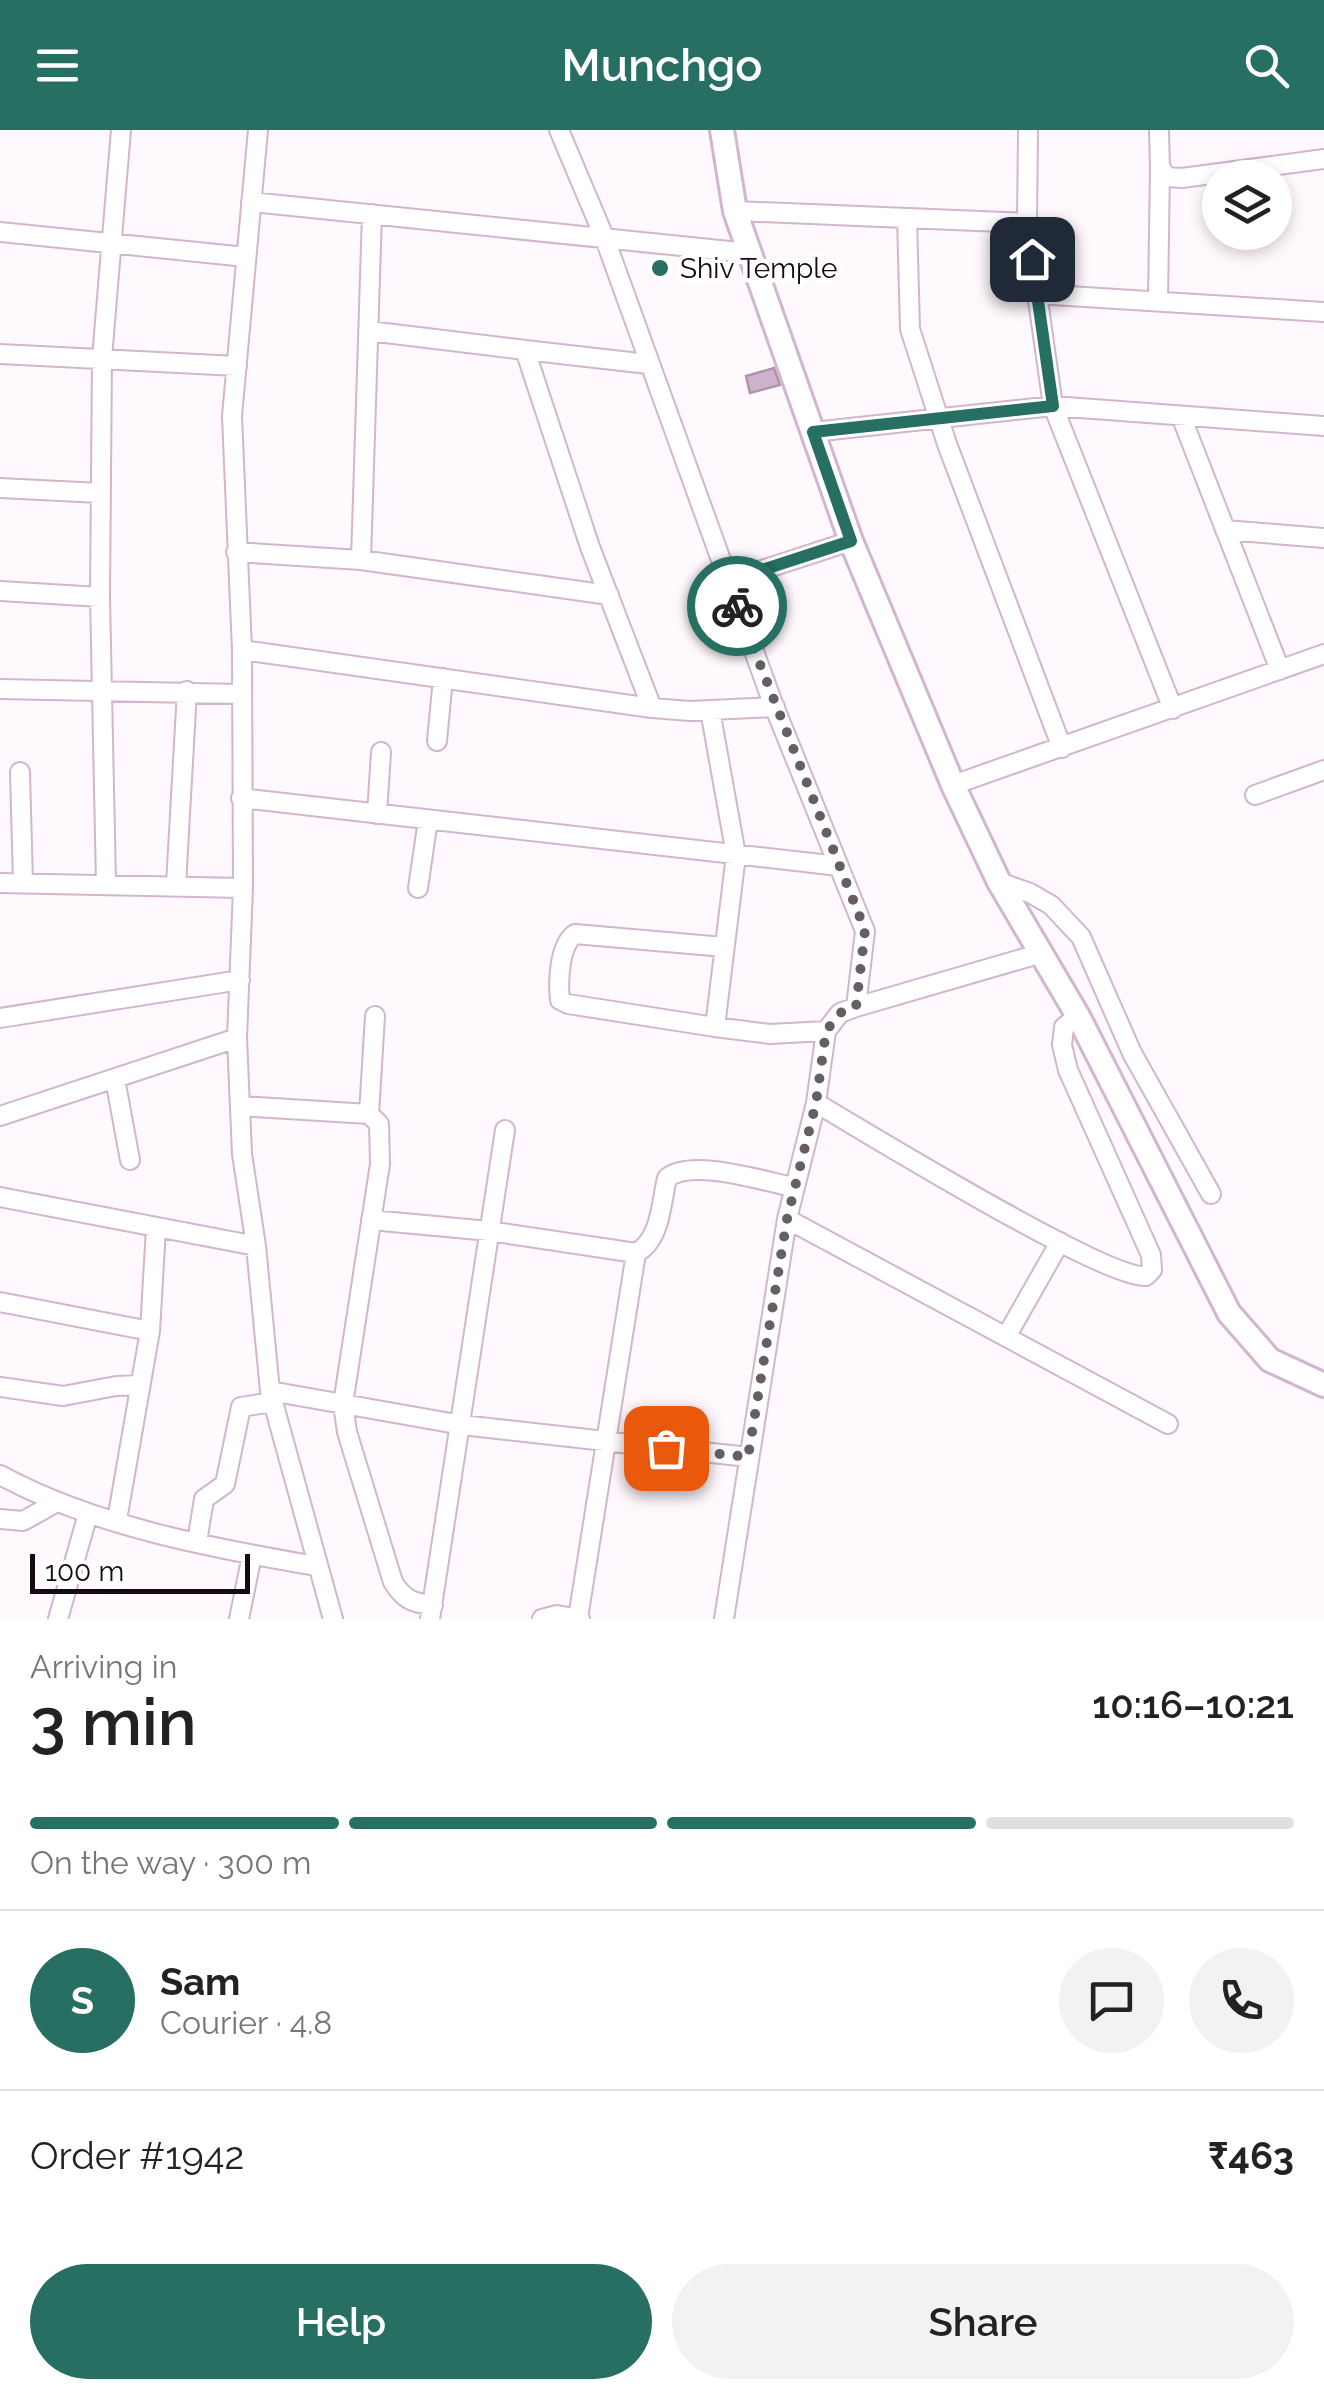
<!DOCTYPE html>
<html lang="en">
<head>
<meta charset="utf-8">
<style>
  :root { --surface:#fff; --page:#f2f2f2; --text:#222; --muted:#767676; --line:#e0e0e0; --accent:#286f63 }
  body { margin:0; font-family:Raleway,sans-serif; background:var(--page); color:var(--text); height:100vh; display:flex; flex-direction:column; font-size:38px; white-space:nowrap }
  * { box-sizing:border-box; margin:0 }
  p { font-size:32px; color:var(--muted) }
  .icon { flex:none; width:55px; height:55px; fill:none; stroke:currentColor; stroke-width:2; stroke-linecap:round; stroke-linejoin:round }
  .map { position:relative; height:1489px; overflow:hidden }
  .sheet { display:flex; flex-direction:column; background:var(--surface); flex:1 }
  .sheet>* { flex:none }
  .tools { position:absolute; left:1202px; top:30px; display:grid; gap:20px }
  .tools a { display:grid; place-items:center; width:90px; height:90px; border-radius:50%; background:var(--surface); box-shadow:0 5px 15px #0003; font-size:50px }
  .scale { position:absolute; left:30px; bottom:25px; width:220px; box-sizing:border-box; padding-left:10px; border:5px solid #140a13; border-top:0; font-size:28px; line-height:35px; white-space:nowrap; color:#140a13; -webkit-text-stroke:8px #fff; paint-order:stroke }
  .pin { position:absolute; display:grid; place-items:center; width:85px; height:85px; color:#fff; margin:-42px; border-radius:20px; box-shadow:0 5px 15px #0006 }
  .courier { position:absolute; display:grid; place-items:center; width:100px; height:100px; margin:-50px; border:8px solid #286f63; border-radius:50%; background:#fff; color:#222; box-shadow:0 2px 12px #0007 }
  .head em { font-style:normal; font-weight:600 }
  .head div { display:flex; flex-direction:column-reverse }
  .head { display:flex; align-items:center; justify-content:space-between; height:170px; padding:0 30px }
  h1 { font-size:65px; font-weight:600; line-height:75px }
  .bar { display:grid; grid-template-columns:repeat(4,1fr); gap:15px 10px; align-content:center; height:120px; padding:0 30px }
  .bar i { height:12px; border-radius:8px; background:var(--line) }
  .bar .current { background:var(--accent) }
  .bar p { grid-column:span 4 }
  .line { display:flex; align-items:center; gap:25px; padding:0 30px; border-top:2px solid var(--line) }
  .line div { flex:1 }
  .round { display:grid; place-items:center; flex:none; width:105px; height:105px; border-radius:52px; background:var(--page) }
  .action { display:flex; gap:20px; margin-top:auto; padding:20px 30px }
  .action a { flex:1; height:115px; border-radius:60px; background:var(--accent); color:#fff; font-size:40px; font-weight:600; line-height:115px; text-align:center }
  .action a+a { background:var(--page); color:var(--text) }
  header { display:flex; justify-content:space-between; align-items:center; height:130px; padding:0 30px; background:var(--accent); color:#fff; font-size:45px; font-weight:600 }
  .map>svg:first-child { display:block }
  .building { fill:#cfb2cd; stroke:#af93ad; stroke-width:2.5 }
  .lines { fill:none; stroke-linecap:round; stroke-linejoin:round }
  .minor-casing { stroke:#d2b5cf; stroke-width:22 }
  .tertiary-casing { stroke:#d2b5cf; stroke-width:28 }
  .minor { stroke:#fff; stroke-width:18 }
  .tertiary { stroke:#fff; stroke-width:22 }
  .done { stroke:#665e65; stroke-width:10; stroke-dasharray:0 18 }
  .route { stroke:#286f63; stroke-width:12 }
  .poi-dot { fill:#286f63; stroke:#fff; stroke-width:4 }
  .labels { text-anchor:middle; stroke-width:9; stroke-linejoin:round; paint-order:stroke }
  .poi-label { font-size:28px; fill:#140a13; stroke:#fff; text-anchor:start }
</style>
</head>
<body>
<header><svg class="icon" aria-label="menu" viewBox="0 0 24 24"><path d="M4 6h16M4 12h16M4 18h16"/></svg>Munchgo<svg class="icon" aria-label="search" viewBox="0 0 24 24"><circle cx="10" cy="10" r="6"/><path d="M15 15l6 6"/></svg></header>
<div class="map">
<svg width="1324" height="1489" viewBox="0 0 1324 1489">
  <rect width="100%" height="100%" fill="#fff9fe"/>
  <!-- building -->
  <path class="building" d="M 774,238 L 780,255 L 750,263 L 746,246 Z"/>
  <g class="lines">
    <defs>
      <path id="minor" d="M 258,0 L 232,286 L 242,520 L 243,758 L 237,908 L 242,1024 L 256,1116 L 270,1261 L 333,1489
        M 559,0 L 605,109 L 772,571 L 865,801 L 856,877
        M 1028,0 L 1027,93 L 1053,276 L 1173,579
        M 1159,0 L 1160,37 L 1167,47 L 1182,48 L 1324,29
        M 251,72 L 749,123
        M 735,81 L 1027,93
        M 907,88 L 910,199 L 947,314 L 1062,618
        M 0,102 L 246,127
        M 1037,164 L 1324,182
        M 1158,171 L 1160,37
        M 369,201 L 525,220
        M 0,224 L 237,236
        M 648,234 L 525,220 L 590,417 L 652,578
        M 1181,286 L 1280,540
        M 813,302 L 1053,276 L 1324,296
        M 0,358 L 100,363
        M 1225,400 L 1324,408
        M 236,422 L 361,430 L 609,465
        M 361,430 L 372,84
        M 728,451 L 851,411
        M 0,461 L 100,467
        M 242,520 L 652,578 L 690,581 L 775,577
        M 0,559 L 241,564
        M 710,580 L 736,725 L 715,897 L 568,874 L 560,870 C 558,852 559,815 575,804 L 724,817
        M 437,611 L 443,548
        M 20,642 L 23,753
        M 953,655 L 1324,524
        M 1255,665 L 1324,640
        M 241,668 L 839,736
        M 377,684 L 381,622
        M 999,752 L 1030,763 L 1051,775 L 1081,807 L 1132,923 L 1211,1064
        M 0,753 L 243,758
        M 106,753 L 100,467 L 102,228 L 121,0
        M 176,755 L 187,561
        M 418,758 L 428,690
        M 0,888 L 240,850
        M 715,897 L 770,904 L 826,901
        M 115,949 L 130,1030
        M 816,973 C 866,1002 1106,1150 1146,1146 L 1152,1140 L 1151,1125 L 1068,940 L 1062,915 L 1064,897 L 1078,886
        M 240,976 L 369,984 L 379,994 L 380,1034 L 343,1274 L 347,1302 L 393,1452 C 404,1470 413,1473 433,1475
        M 369,984 L 375,886
        M 0,986 L 237,908
        M 0,1067 L 256,1116
        M 787,1089 L 1168,1294
        M 371,1090 L 489,1101 L 636,1123 C 661,1110 661,1073 667,1048 C 692,1028 762,1051 793,1057
        M 0,1172 L 150,1201
        M 1006,1207 L 1060,1112
        M 0,1257 L 63,1266 L 116,1256 L 139,1255
        M 270,1261 L 462,1295 L 748,1327
        M 0,1345 C 94,1396 211,1418 316,1436
        M 0,1389 L 23,1391 L 57,1372
        M 117,1390 L 150,1201 L 156,1098
        M 197,1412 L 204,1369 L 225,1354 L 241,1277 L 272,1272
        M 578,1488 L 636,1123
        M 58,1489 L 88,1384
        M 239,1489 L 252,1425
        M 430,1489 L 505,1000
        M 542,1489 L 557,1485 L 580,1489
        M 724,1489 L 787,1089 L 816,973 L 826,901 L 840,883 L 856,877 L 1042,823"/>
      <path id="tertiary" d="M 722,0 L 735,81 L 851,411 L 953,655 L 999,752 L 1078,886 L 1229,1183 L 1270,1230 L 1324,1255"/>
    </defs>
    <!-- minor casing -->
    <use href="#minor" class="minor-casing"/>
    <!-- tertiary casing -->
    <use href="#tertiary" class="tertiary-casing"/>
    <!-- minor -->
    <use href="#minor" class="minor"/>
    <!-- tertiary -->
    <use href="#tertiary" class="tertiary"/>
  </g>
  <g class="lines">
    <!-- done -->
    <path class="done" d="M 666,1318 L 748,1327 L 787,1089 L 816,973 L 826,901 L 840,883 L 856,877 L 865,800 L 737,476"/>
    <!-- route -->
    <path class="route" d="M 737,476 L 728,451 L 851,411 L 813,302 L 1053,276 L 1032,129"/>
  </g>
  <!-- markers -->
  <circle class="poi-dot" cx="660" cy="138" r="10"/>
  <g class="labels">
    <!-- poi labels -->
    <g class="poi-label">
      <text x="680" y="148">Shiv Temple</text>
    </g>
  </g>
</svg>
<div class="tools">
<a><svg class="icon" aria-label="layers" viewBox="0 0 24 24"><path d="M12 4l9 5-9 5-9-5zM3 14l9 5 9-5"/></svg></a>
</div>
<div class="scale">100 m</div>
<div class="pin" style="left:666px;top:1318px;background:#ea580c"><svg class="icon" aria-label="bag" viewBox="0 0 24 24"><path d="M5 8h14l-1 12H6zM9 8a3 3 0 0 1 6 0"/></svg></div>
<div class="pin" style="left:1032px;top:129px;background:#1f2937"><svg class="icon" aria-label="home" viewBox="0 0 24 24"><path d="M3 11l9-7 9 7M6 9v11h12V9"/></svg></div>
<div class="courier" style="left:737px;top:476px"><svg class="icon" aria-label="bike" viewBox="0 0 24 24"><circle cx="6" cy="16" r="4"/><circle cx="18" cy="16" r="4"/><path d="M6 16l4-8h5l3 8M10 8l3 8H6M13 5h3"/></svg></div>
</div>
<section class="sheet">
<div class="head"><div><h1>3 min</h1><p>Arriving in</p></div><em>10:16–10:21</em></div>
<div class="bar"><i class="current"></i><i class="current"></i><i class="current"></i><i></i><p>On the way · 300 m</p></div>
<div class="line" style="height:180px"><b class="round" style="background:var(--accent);color:#fff">S</b><div><b>Sam</b><p>Courier · 4.8</p></div><a class="round"><svg class="icon" aria-label="chat" viewBox="0 0 24 24"><path d="M4 5h16v11H9l-5 4z"/></svg></a><a class="round"><svg class="icon" aria-label="phone" viewBox="0 0 24 24"><path d="M5 4h4l2 5-3 2q2 4 5 5l2-3 5 2v4C11 20 4 13 5 4z"/></svg></a></div>
<div class="line" style="height:130px"><div>Order #1942</div><b>₹463</b></div>
<div class="action"><a>Help</a><a>Share</a></div>
</section>
</body>
</html>
